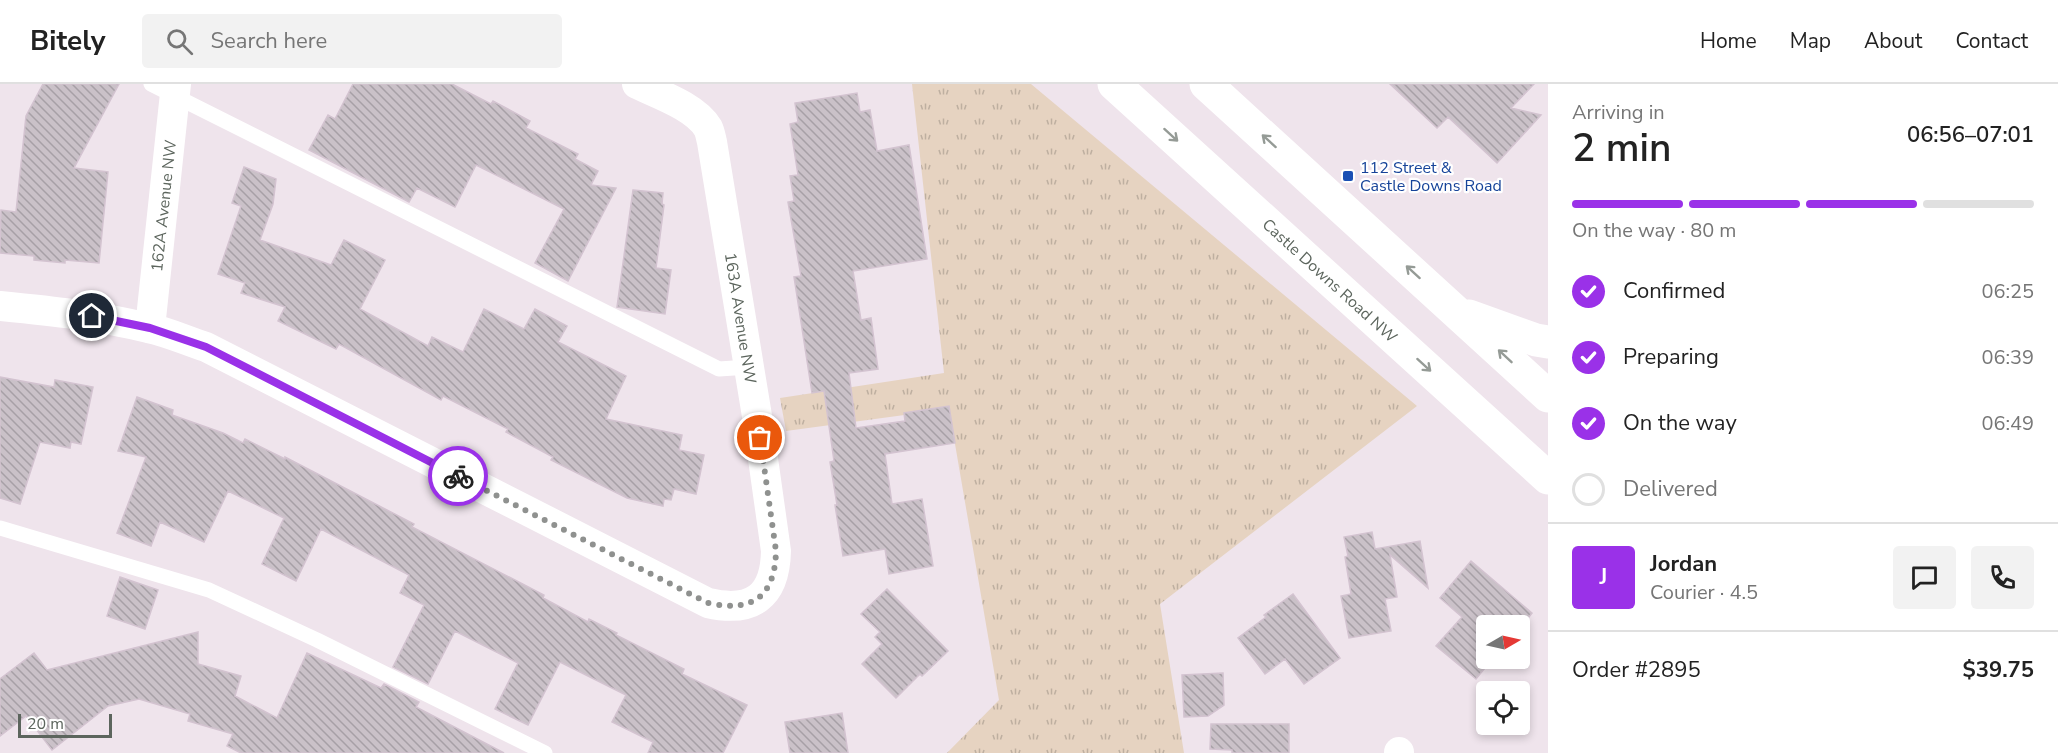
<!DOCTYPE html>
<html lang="en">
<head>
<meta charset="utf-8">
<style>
  :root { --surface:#fff; --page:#f2f2f2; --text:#222; --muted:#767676; --line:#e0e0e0; --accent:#9a31e8 }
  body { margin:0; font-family:"Nunito Sans",sans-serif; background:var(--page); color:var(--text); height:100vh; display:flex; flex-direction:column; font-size:22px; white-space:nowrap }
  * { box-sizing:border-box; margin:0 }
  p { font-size:20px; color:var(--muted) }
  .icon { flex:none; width:33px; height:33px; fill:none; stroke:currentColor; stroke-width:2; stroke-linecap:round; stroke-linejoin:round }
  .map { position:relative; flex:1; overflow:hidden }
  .sheet { display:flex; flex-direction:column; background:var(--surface); width:510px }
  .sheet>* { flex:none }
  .needle { width:39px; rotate:81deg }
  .buttons { position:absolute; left:1476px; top:531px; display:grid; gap:12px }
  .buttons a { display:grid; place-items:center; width:54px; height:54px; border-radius:6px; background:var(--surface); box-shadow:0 3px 9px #0003; font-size:30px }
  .scale { position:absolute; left:18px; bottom:15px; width:94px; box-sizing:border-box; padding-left:6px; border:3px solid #5c655d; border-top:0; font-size:16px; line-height:21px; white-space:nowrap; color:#5c655d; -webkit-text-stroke:4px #fff; paint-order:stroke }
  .pin { position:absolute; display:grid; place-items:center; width:51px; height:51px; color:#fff; margin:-26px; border:3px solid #fff; border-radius:50%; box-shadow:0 2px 6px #0007 }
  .courier { position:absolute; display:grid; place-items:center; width:60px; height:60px; margin:-30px; border:4px solid #9a31e8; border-radius:50%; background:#fff; color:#222; box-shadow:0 2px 8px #0007 }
  .overview em { font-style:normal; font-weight:600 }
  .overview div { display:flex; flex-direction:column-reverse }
  .overview { display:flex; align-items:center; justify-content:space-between; height:102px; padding:0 24px }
  h1 { font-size:39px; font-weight:600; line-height:45px }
  .bar { display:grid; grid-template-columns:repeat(4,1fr); gap:9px 6px; align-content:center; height:72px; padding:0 24px }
  .bar i { height:8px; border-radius:4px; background:var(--line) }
  .bar .selected { background:var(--accent) }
  .bar p { grid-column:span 4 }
  .line { display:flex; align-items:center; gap:15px; padding:0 24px; border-top:2px solid var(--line) }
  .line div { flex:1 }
  .round { display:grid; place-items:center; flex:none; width:63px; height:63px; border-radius:6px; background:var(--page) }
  ol { padding:0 24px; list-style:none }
  li { display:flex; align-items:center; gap:18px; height:66px }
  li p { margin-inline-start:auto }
  li .icon { padding:6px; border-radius:50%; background:var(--accent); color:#fff; stroke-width:4 }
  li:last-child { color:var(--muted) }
  li i { width:33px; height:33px; border:3px solid var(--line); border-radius:50% }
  header { display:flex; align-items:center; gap:36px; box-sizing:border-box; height:84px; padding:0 30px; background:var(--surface); border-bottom:2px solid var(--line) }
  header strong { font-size:28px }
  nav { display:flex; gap:33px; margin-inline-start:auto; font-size:21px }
  .search { width:420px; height:54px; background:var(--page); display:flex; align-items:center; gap:15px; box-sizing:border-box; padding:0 21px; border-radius:6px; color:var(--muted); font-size:22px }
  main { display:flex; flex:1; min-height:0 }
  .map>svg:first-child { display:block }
  .grass { fill:url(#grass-tufts) }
  .building { fill:url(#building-back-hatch); stroke:#d3c3d0; stroke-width:1.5 }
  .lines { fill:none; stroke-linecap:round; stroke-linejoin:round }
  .lane { stroke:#fff; stroke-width:15 }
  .street { stroke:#fff; stroke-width:30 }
  .secondary { stroke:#fff; stroke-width:33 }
  .oneway { stroke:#959b96 }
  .done { stroke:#8f918f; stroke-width:6; stroke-dasharray:0 10.8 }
  .route { stroke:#9a31e8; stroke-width:8 }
  .transit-dot { fill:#1a4fb4; stroke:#fff; stroke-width:2 }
  .labels { text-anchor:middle; stroke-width:4.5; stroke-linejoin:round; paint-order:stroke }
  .transit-label { font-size:16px; fill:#164399; stroke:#fff; text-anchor:start }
  .street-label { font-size:16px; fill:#5c655d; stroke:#fff }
</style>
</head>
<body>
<header>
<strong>Bitely</strong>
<div class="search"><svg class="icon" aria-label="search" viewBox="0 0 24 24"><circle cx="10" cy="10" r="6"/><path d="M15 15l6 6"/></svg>Search here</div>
<nav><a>Home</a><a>Map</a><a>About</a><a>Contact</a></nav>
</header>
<main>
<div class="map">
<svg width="1548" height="669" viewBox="0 0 1548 669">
  <defs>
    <pattern id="grass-tufts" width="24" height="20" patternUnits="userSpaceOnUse" patternTransform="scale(1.5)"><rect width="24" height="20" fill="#e6d3c1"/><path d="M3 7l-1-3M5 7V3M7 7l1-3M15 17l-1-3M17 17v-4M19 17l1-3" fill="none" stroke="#beafa0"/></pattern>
    <pattern id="building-back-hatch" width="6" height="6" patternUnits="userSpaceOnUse" patternTransform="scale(1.5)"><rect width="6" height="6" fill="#cac1c8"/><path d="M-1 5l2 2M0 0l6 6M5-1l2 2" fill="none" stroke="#a7a0a6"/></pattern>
  </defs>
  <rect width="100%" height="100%" fill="#efe4ec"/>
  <!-- grass -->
  <path class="grass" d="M 912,0 L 1031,0 L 1417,322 L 1160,520 L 1184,669 L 947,669 L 999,616 L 949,325 L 786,347 L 780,314 L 944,289 Z"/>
  <!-- building -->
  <path class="building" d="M 43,0 L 119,0 L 74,84 L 108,88 L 99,179 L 65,176 L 65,179 L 34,176 L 34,172 L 0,169 L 1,126 L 16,128 L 26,32 Z
    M 353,0 L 452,0 L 491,20 L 493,17 L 530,37 L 526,44 L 578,70 L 575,75 L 598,87 L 591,101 L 616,104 L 568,197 L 535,179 L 564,125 L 476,81 L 455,123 L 417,104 L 409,118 L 309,66 L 328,31 L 335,35 Z
    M 1390,0 L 1534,0 L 1511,24 L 1541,31 L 1497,79 L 1448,33 L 1437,44 Z
    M 857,9 L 860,28 L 870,26 L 877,67 L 909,61 L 927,175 L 853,187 L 861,236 L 871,234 L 878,285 L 849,289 L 856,344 L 905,337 L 904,329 L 949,322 L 955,359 L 885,370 L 892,420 L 922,415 L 933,482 L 889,490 L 885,465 L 843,472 L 835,421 L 837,421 L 830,378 L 834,377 L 824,307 L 812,309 L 794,193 L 801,192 L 788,118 L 794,117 L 790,92 L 798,91 L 790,40 L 798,38 L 795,19 Z
    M 244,83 L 276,95 L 273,120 L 260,156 L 331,181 L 344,156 L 385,176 L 360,225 L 428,262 L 432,253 L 463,268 L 484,225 L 524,245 L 535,225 L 567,242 L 558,258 L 626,292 L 606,335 L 682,351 L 679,366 L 704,371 L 696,410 L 674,405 L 671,416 L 664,415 L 663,422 L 627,414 L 551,376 L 553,373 L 506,348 L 508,345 L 443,312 L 441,316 L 339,260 L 336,265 L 278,237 L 285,223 L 241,209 L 245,199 L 218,190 L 241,122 L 232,119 Z
    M 633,106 L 663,109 L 662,120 L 664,121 L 656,184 L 671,186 L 665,230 L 617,223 Z
    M 0,293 L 54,303 L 55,296 L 93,303 L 81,360 L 71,358 L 70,364 L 40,358 L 20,420 L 0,414 Z
    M 137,313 L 173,326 L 172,331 L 223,349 L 243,359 L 245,355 L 285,375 L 285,373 L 414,440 L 412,443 L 544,511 L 543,514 L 588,538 L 589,535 L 617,549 L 616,551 L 684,585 L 682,590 L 747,621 L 723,669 L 648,669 L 653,658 L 612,638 L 626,611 L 560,578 L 528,641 L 495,625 L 518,579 L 455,547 L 428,600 L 393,583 L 424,521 L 400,509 L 409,491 L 321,445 L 296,497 L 262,480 L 284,434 L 228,407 L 204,458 L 160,438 L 151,462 L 117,449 L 146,373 L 118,367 Z
    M 1372,448 L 1375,465 L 1420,457 L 1428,504 L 1390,471 L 1397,513 L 1385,515 L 1391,547 L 1349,554 L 1341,512 L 1351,510 L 1345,473 L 1348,472 L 1344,453 Z
    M 1471,477 L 1532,529 L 1520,544 L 1520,542 L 1486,542 L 1486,574 L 1493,574 L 1476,595 L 1436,562 L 1462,533 L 1440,514 Z
    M 120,493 L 158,506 L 145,545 L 107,532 Z
    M 887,505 L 948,567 L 922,592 L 920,590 L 896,614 L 862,580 L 882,560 L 875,553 L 880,548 L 861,530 Z
    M 1293,510 L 1340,574 L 1304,600 L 1285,575 L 1265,590 L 1238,554 L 1266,533 L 1264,531 Z
    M 198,548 L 198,580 L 241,592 L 235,612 L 277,634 L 307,569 L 381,604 L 384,600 L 419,618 L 416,623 L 504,669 L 241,669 L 227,662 L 233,650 L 188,637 L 190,630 L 139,615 L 108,622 L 52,666 L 26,632 L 0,652 L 0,595 L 34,569 L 47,586 Z
    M 1223,589 L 1224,621 L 1208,632 L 1184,633 L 1182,591 Z
    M 842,629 L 848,669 L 790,669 L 785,638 Z
    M 1211,640 L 1289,640 L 1289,669 L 1232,669 L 1232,666 L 1210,665 Z"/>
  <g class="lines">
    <!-- lane -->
    <path class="lane" d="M 151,0 L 719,285 L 749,283
      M 0,444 L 209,506 L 317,556 L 545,669"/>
    <!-- street -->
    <g class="street">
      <path d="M 0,222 C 50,227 100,232 148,244 C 168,248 187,257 206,263 L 708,519 C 752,529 775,513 776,467 L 757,332 L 712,58 C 711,54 710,48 708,44 C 696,23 658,10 637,0"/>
      <path id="s1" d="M 150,244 L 176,0"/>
      <path d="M 1399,669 L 1399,668"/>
    </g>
    <!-- secondary -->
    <g class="secondary">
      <path id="s2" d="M 1114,0 L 1548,394"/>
      <path d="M 1206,0 L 1548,312"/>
      <path d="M 1469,232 L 1536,256 L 1548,258"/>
    </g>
  </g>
  <!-- one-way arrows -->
  <defs><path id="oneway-shaft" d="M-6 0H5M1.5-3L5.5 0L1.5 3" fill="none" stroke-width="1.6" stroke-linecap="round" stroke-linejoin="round" transform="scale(1.5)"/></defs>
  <g class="oneway">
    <use href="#oneway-shaft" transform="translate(1171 51) rotate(42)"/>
    <use href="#oneway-shaft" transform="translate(1269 57) rotate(-138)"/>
    <use href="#oneway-shaft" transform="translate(1413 188) rotate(-138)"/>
    <use href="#oneway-shaft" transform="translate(1505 272) rotate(-137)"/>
    <use href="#oneway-shaft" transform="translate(1424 281) rotate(42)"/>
  </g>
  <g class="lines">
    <!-- done -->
    <path class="done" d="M 458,392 L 708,519 C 752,529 775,513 776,467 L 760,354"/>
    <!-- route -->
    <path class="route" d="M 92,232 L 150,244 L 206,263 L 458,392"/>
  </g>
  <!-- markers -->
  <rect class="transit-dot" x="1342" y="86" width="12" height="12" rx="3"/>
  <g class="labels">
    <!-- transit labels -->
    <g class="transit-label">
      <text x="1360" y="89">112 Street &amp;<tspan x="1360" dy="18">Castle Downs Road</tspan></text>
    </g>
    <!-- street labels -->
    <g class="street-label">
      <text dy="6" stroke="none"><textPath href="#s1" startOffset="123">162A Avenue NW</textPath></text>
      <text dy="6" stroke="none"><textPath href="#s2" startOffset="292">Castle Downs Road NW</textPath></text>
      <text transform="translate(741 234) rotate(81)" y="6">163A Avenue NW</text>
    </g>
  </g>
</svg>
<div class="buttons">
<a><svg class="needle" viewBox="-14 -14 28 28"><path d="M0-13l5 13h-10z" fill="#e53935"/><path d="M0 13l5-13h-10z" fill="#767676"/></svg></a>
<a><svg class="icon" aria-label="locate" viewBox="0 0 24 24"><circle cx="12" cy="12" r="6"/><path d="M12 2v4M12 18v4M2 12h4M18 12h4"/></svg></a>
</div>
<div class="scale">20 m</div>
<div class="pin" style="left:760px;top:354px;background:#ea580c"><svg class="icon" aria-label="bag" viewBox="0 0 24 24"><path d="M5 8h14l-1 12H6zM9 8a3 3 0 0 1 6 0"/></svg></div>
<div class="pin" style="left:92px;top:232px;background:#1f2937"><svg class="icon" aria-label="home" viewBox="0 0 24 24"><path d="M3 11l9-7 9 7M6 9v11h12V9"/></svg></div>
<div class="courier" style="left:458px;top:392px"><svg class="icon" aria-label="bike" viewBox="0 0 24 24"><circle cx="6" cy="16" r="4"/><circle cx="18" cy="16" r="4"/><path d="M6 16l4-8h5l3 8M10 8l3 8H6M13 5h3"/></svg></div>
</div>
<section class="sheet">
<div class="overview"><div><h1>2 min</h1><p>Arriving in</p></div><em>06:56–07:01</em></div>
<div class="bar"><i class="selected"></i><i class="selected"></i><i class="selected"></i><i></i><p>On the way · 80 m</p></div>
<ol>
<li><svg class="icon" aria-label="check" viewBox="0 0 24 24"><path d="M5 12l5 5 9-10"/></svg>Confirmed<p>06:25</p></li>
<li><svg class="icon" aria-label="check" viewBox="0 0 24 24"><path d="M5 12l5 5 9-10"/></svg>Preparing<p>06:39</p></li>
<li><svg class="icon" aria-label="check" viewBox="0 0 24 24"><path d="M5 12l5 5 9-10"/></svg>On the way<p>06:49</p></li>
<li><i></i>Delivered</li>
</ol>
<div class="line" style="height:108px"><b class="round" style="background:var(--accent);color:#fff">J</b><div><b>Jordan</b><p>Courier · 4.5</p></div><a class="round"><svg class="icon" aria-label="chat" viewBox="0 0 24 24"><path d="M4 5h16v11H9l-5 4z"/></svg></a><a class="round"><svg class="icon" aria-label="phone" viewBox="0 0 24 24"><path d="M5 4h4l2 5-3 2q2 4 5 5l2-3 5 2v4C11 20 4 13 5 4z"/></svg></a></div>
<div class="line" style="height:78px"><div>Order #2895</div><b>$39.75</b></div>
</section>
</main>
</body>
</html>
